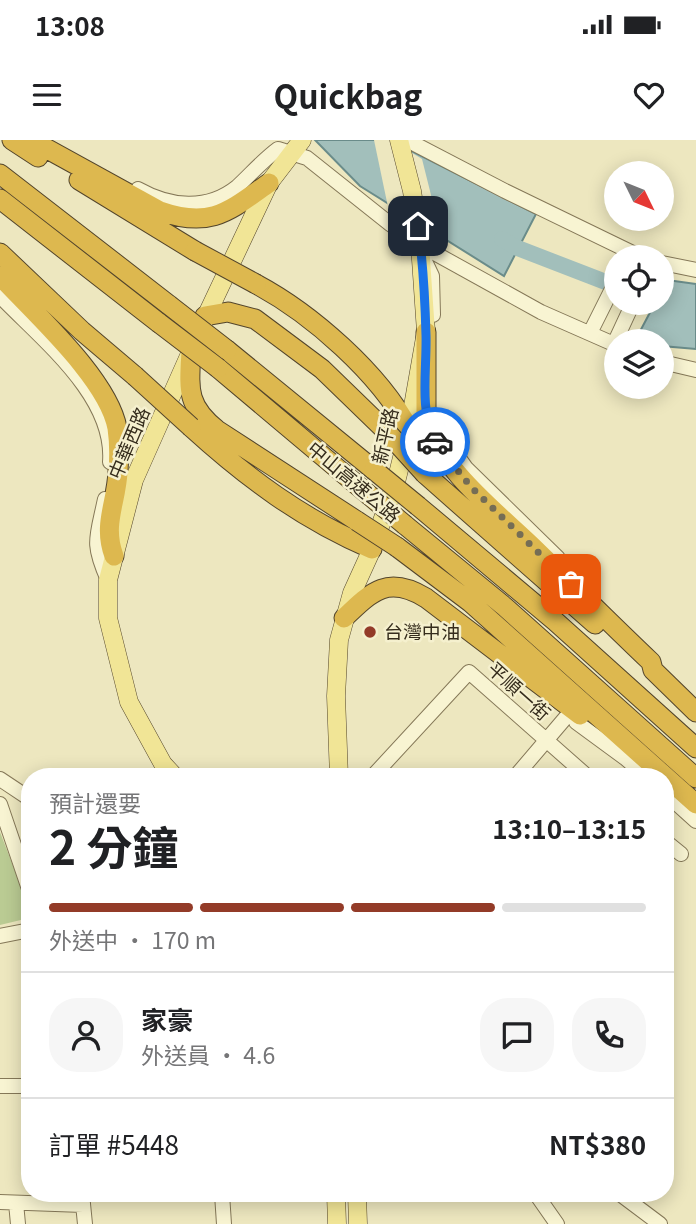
<!DOCTYPE html>
<html lang="zh-TW">
<head>
<meta charset="utf-8">
<style>
  :root { --surface:#fff; --page:#f6f6f6; --text:#202124; --muted:#757577; --line:#e0e0e0; --accent:#933b28 }
  body { margin:0; font-family:Georgia,"Noto Sans TC",serif; background:var(--page); color:var(--text); height:100vh; display:flex; flex-direction:column; font-size:26px; white-space:nowrap }
  * { box-sizing:border-box; margin:0 }
  p { font-size:23px; color:var(--muted) }
  .icon { flex:none; width:38px; height:38px; fill:none; stroke:currentColor; stroke-width:2; stroke-linecap:round; stroke-linejoin:round }
  .map { position:relative; flex:1; overflow:hidden }
  .details { position:absolute; left:21px; top:628px; width:653px; height:434px; display:flex; flex-direction:column; background:var(--surface); border-radius:28px; box-shadow:0 4px 18px #0003 }
  .details>* { flex:none }
  .needle { width:46px; rotate:133deg }
  .fabs { position:absolute; left:604px; top:21px; display:grid; gap:14px }
  .fabs a { display:grid; place-items:center; width:70px; height:70px; border-radius:50%; background:var(--surface); box-shadow:0 4px 18px #0003; font-size:35px }
  .pin { position:absolute; display:grid; place-items:center; width:60px; height:60px; color:#fff; margin:-30px; border-radius:14px; box-shadow:0 4px 10px #0006 }
  .courier { position:absolute; display:grid; place-items:center; width:70px; height:70px; margin:-35px; border:5px solid #1a73e8; border-radius:50%; background:#fff; color:#222; box-shadow:0 2px 9px #0007 }
  .headline em { font-style:normal; font-weight:700 }
  .headline div { display:flex; flex-direction:column-reverse }
  .headline { display:flex; align-items:center; justify-content:space-between; height:119px; padding:0 28px }
  h1 { font-size:46px; font-weight:700; line-height:52px }
  .bar { display:grid; grid-template-columns:repeat(4,1fr); gap:10px 7px; align-content:center; height:84px; padding:0 28px }
  .bar i { height:9px; border-radius:5px; background:var(--line) }
  .bar .on { background:var(--accent) }
  .bar p { grid-column:span 4 }
  .line { display:flex; align-items:center; gap:18px; padding:0 28px; border-top:2px solid var(--line) }
  .line div { flex:1 }
  .round { display:grid; place-items:center; flex:none; width:74px; height:74px; border-radius:28px; background:var(--page) }
  .status { display:flex; justify-content:space-between; align-items:center; height:49px; padding:0 35px; background:var(--surface); direction:ltr }
  .status svg { height:19px; fill:currentColor }
  header { display:flex; justify-content:space-between; align-items:center; height:91px; padding:0 28px; background:var(--surface); font-size:32px; font-weight:700 }
  .map>svg:first-child { display:block }
  .green { fill:#bacb93 }
  .water { fill:#a2bfbb; stroke:#6a8c8a; stroke-width:2 }
  .pier { fill:#ede7bf }
  .lines { fill:none; stroke-linecap:round; stroke-linejoin:round }
  .river { stroke:#a2bfbb; stroke-width:16 }
  .minor-casing { stroke:#857858; stroke-width:16 }
  .major-casing { stroke:#53452c; stroke-width:19 }
  .highway-casing { stroke:#53452c; stroke-width:21 }
  .minor { stroke:#f8f4d2; stroke-width:14 }
  .major { stroke:#f1e596; stroke-width:18 }
  .highway { stroke:#ddb84f; stroke-width:19 }
  .highway-bridge-casing { stroke:#53452c; stroke-width:21; stroke-linecap:butt }
  .highway-bridge { stroke:#ddb84f; stroke-width:19 }
  .done { stroke:#756d55; stroke-width:7; stroke-dasharray:0 12.6 }
  .route { stroke:#1a73e8; stroke-width:9 }
  .poi-dot { fill:#933b28; stroke:#f5f0ce; stroke-width:2.5 }
  .labels { text-anchor:middle; stroke-width:5; stroke-linejoin:round; paint-order:stroke }
  .street-label { font-size:19px; fill:#352c1c; stroke:#f5f0ce }
  .poi-label { font-size:19px; fill:#352c1c; stroke:#f5f0ce; text-anchor:start }
</style>
</head>
<body>
<div class="status"><b>13:08</b><svg viewBox="0 0 49 12"><path d="M0 12V9h3v3zM5 12V6h3v6zM10 12V3h3v9zM15 12V0h3v12zM26 1h20v11H26zM47 4h2v5h-2z"/></svg></div>
<header><svg class="icon" aria-label="menu" viewBox="0 0 24 24"><path d="M4 6h16M4 12h16M4 18h16"/></svg>Quickbag<svg class="icon" aria-label="heart" viewBox="0 0 24 24"><path d="M12 20l-8-8c-3-5 5-10 8-4 3-6 11-1 8 4z"/></svg></header>
<div class="map">
<svg width="696" height="1084" viewBox="0 0 696 1084">
  <rect width="100%" height="100%" fill="#ede7bf"/>
  <!-- green -->
  <path class="green" d="M 0,692 L 20,744 L 29,778 L 0,785 Z"/>
  <!-- water -->
  <path class="water" d="M 315,0 L 390,0 L 536,74 L 504,136 L 360,46 Z
    M 667,140 L 696,144 L 696,209 L 662,206 L 662,201 L 643,201 L 637,197 L 655,163 L 662,163 L 662,150 Z"/>
  <!-- pier -->
  <path class="pier" d="M 374,0 L 391,0 L 422,19 L 431,55 L 437,98 L 388,67 Z"/>
  <g class="lines">
    <!-- river -->
    <path class="river" d="M 502,99 L 515,107 L 616,146"/>
    <defs>
      <path id="minor" d="M 407,0 L 505,51 L 641,117
        M 138,49 C 170,67 207,71 237,47 C 251,34 263,20 278,9 L 307,18 L 390,84 L 420,105 L 541,172 L 616,205
        M 423,117 L 432,136 L 433,175
        M 662,123 L 696,130
        M 0,156 C 42,200 115,256 110,322
        M 590,193 L 616,141
        M 614,204 L 633,163
        M 662,222 L 696,230
        M 441,293 L 466,328 L 558,418
        M 105,359 C 97,398 91,402 108,440
        M 576,582 L 625,618 L 647,637
        M 372,637 L 469,532 L 588,637
        M 515,637 L 567,576
        M 0,639 L 30,659
        M 665,653 L 696,681
        M 0,664 L 30,752
        M 665,701 L 681,714
        M 0,796 L 30,790
        M 0,946 L 30,946
        M 82,1054 L 85,1084
        M 146,1054 L 164,1054
        M 222,1054 L 224,1084
        M 536,1054 L 557,1084
        M 620,1054 L 660,1084
        M 0,1062 L 83,1065
        M 16,1063 L 18,1084"/>
      <path id="major" d="M 201,187 L 269,43 L 302,0
        M 175,637 L 163,624 L 129,562 L 108,478 L 108,440 L 134,340 L 189,216
        M 339,637 L 336,556 L 339,500 L 352,453 L 372,409 L 396,342 L 409,289 L 426,192 L 420,105 L 412,51 L 399,0
        M 336,1054 L 337,1084
        M 357,1054 L 358,1084"/>
      <path id="highway" d="M 12,0 L 38,17
        M 31,0 L 160,71 C 211,89 229,71 269,43
        M 0,34 L 169,165
        M 79,40 L 195,111
        M 0,59 L 159,183
        M 0,113 L 82,191 L 135,236
        M 0,136 C 35,174 108,239 117,288 C 119,302 119,318 118,331 C 117,362 102,384 114,416
        M 256,144 C 312,174 379,233 409,289
        M 205,176 L 228,172 L 255,179 L 322,229 L 387,292
        M 426,192 L 426,278 C 439,329 498,373 535,409 C 574,447 612,485 651,522 L 653,530 L 696,572
        M 227,210 L 374,330
        M 191,211 C 189,249 186,265 217,290 L 357,381
        M 218,228 L 369,355
        M 191,287 C 247,338 302,379 372,409
        M 425,334 L 595,484
        M 418,366 L 555,481 L 696,608
        M 405,385 L 505,467 L 696,638
        M 397,407 L 470,462 L 696,664
        M 344,478 C 372,451 388,435 426,458 L 580,575"/>
    </defs>
    <!-- minor casing -->
    <use href="#minor" class="minor-casing"/>
    <!-- major casing -->
    <use href="#major" class="major-casing"/>
    <!-- highway casing -->
    <use href="#highway" class="highway-casing"/>
    <!-- minor -->
    <use href="#minor" class="minor"/>
    <!-- major -->
    <use href="#major" class="major"/>
    <!-- highway -->
    <use href="#highway" class="highway"/>
    <defs>
      <path id="highway-bridge" d="M 195,111 L 256,144
        M 169,165 L 227,210
        M 159,183 L 218,228
        M 135,236 L 191,287
        M 387,292 L 425,334
        M 374,330 L 418,366
        M 369,355 L 405,385
        M 357,381 L 397,407"/>
    </defs>
    <!-- highway-bridge casing -->
    <use href="#highway-bridge" class="highway-bridge-casing"/>
    <!-- highway-bridge -->
    <use href="#highway-bridge" class="highway-bridge"/>
  </g>
  <g class="lines">
    <!-- done -->
    <path class="done" d="M 435,302 L 471,347 L 571,444"/>
    <!-- route -->
    <path class="route" d="M 418,86 C 423,122 425,158 426,195 C 427,230 419,269 435,302"/>
  </g>
  <!-- markers -->
  <circle class="poi-dot" cx="370" cy="492" r="7"/>
  <g class="labels">
    <!-- street labels -->
    <g class="street-label">
      <text transform="translate(385 296) rotate(-77)" y="7">新平路</text>
      <text transform="translate(129 303) rotate(-67)" y="7">中華西路</text>
      <text transform="translate(354 342) rotate(40)" y="7">中山高速公路</text>
      <text transform="translate(519 551) rotate(42)" y="7">平順一街</text>
    </g>
    <!-- poi labels -->
    <g class="poi-label">
      <text x="384" y="499">台灣中油</text>
    </g>
  </g>
</svg>
<div class="fabs">
<a><svg class="needle" viewBox="-14 -14 28 28"><path d="M0-13l5 13h-10z" fill="#e53935"/><path d="M0 13l5-13h-10z" fill="#757577"/></svg></a>
<a><svg class="icon" aria-label="locate" viewBox="0 0 24 24"><circle cx="12" cy="12" r="6"/><path d="M12 2v4M12 18v4M2 12h4M18 12h4"/></svg></a>
<a><svg class="icon" aria-label="layers" viewBox="0 0 24 24"><path d="M12 4l9 5-9 5-9-5zM3 14l9 5 9-5"/></svg></a>
</div>
<div class="pin" style="left:571px;top:444px;background:#ea580c"><svg class="icon" aria-label="bag" viewBox="0 0 24 24"><path d="M5 8h14l-1 12H6zM9 8a3 3 0 0 1 6 0"/></svg></div>
<div class="pin" style="left:418px;top:86px;background:#1f2937"><svg class="icon" aria-label="home" viewBox="0 0 24 24"><path d="M3 11l9-7 9 7M6 9v11h12V9"/></svg></div>
<div class="courier" style="left:435px;top:302px"><svg class="icon" aria-label="car" viewBox="0 0 24 24"><path d="M5 17H2v-5l4-1 3-4h7l3 4 3 1v5h-3M9 17h6M6 11h13"/><circle cx="7" cy="17" r="2"/><circle cx="17" cy="17" r="2"/></svg></div>
<section class="details">
<div class="headline"><div><h1>2 分鐘</h1><p>預計還要</p></div><em>13:10–13:15</em></div>
<div class="bar"><i class="on"></i><i class="on"></i><i class="on"></i><i></i><p>外送中 · 170 m</p></div>
<div class="line" style="height:126px"><a class="round"><svg class="icon" aria-label="person" viewBox="0 0 24 24"><circle cx="12" cy="8" r="4"/><path d="M4 21q1-7 8-7t8 7"/></svg></a><div><b>家豪</b><p>外送員 · 4.6</p></div><a class="round"><svg class="icon" aria-label="chat" viewBox="0 0 24 24"><path d="M4 5h16v11H9l-5 4z"/></svg></a><a class="round"><svg class="icon" aria-label="phone" viewBox="0 0 24 24"><path d="M5 4h4l2 5-3 2q2 4 5 5l2-3 5 2v4C11 20 4 13 5 4z"/></svg></a></div>
<div class="line" style="height:91px"><div>訂單 #5448</div><b>NT$380</b></div>
</section>
</div>
</body>
</html>
